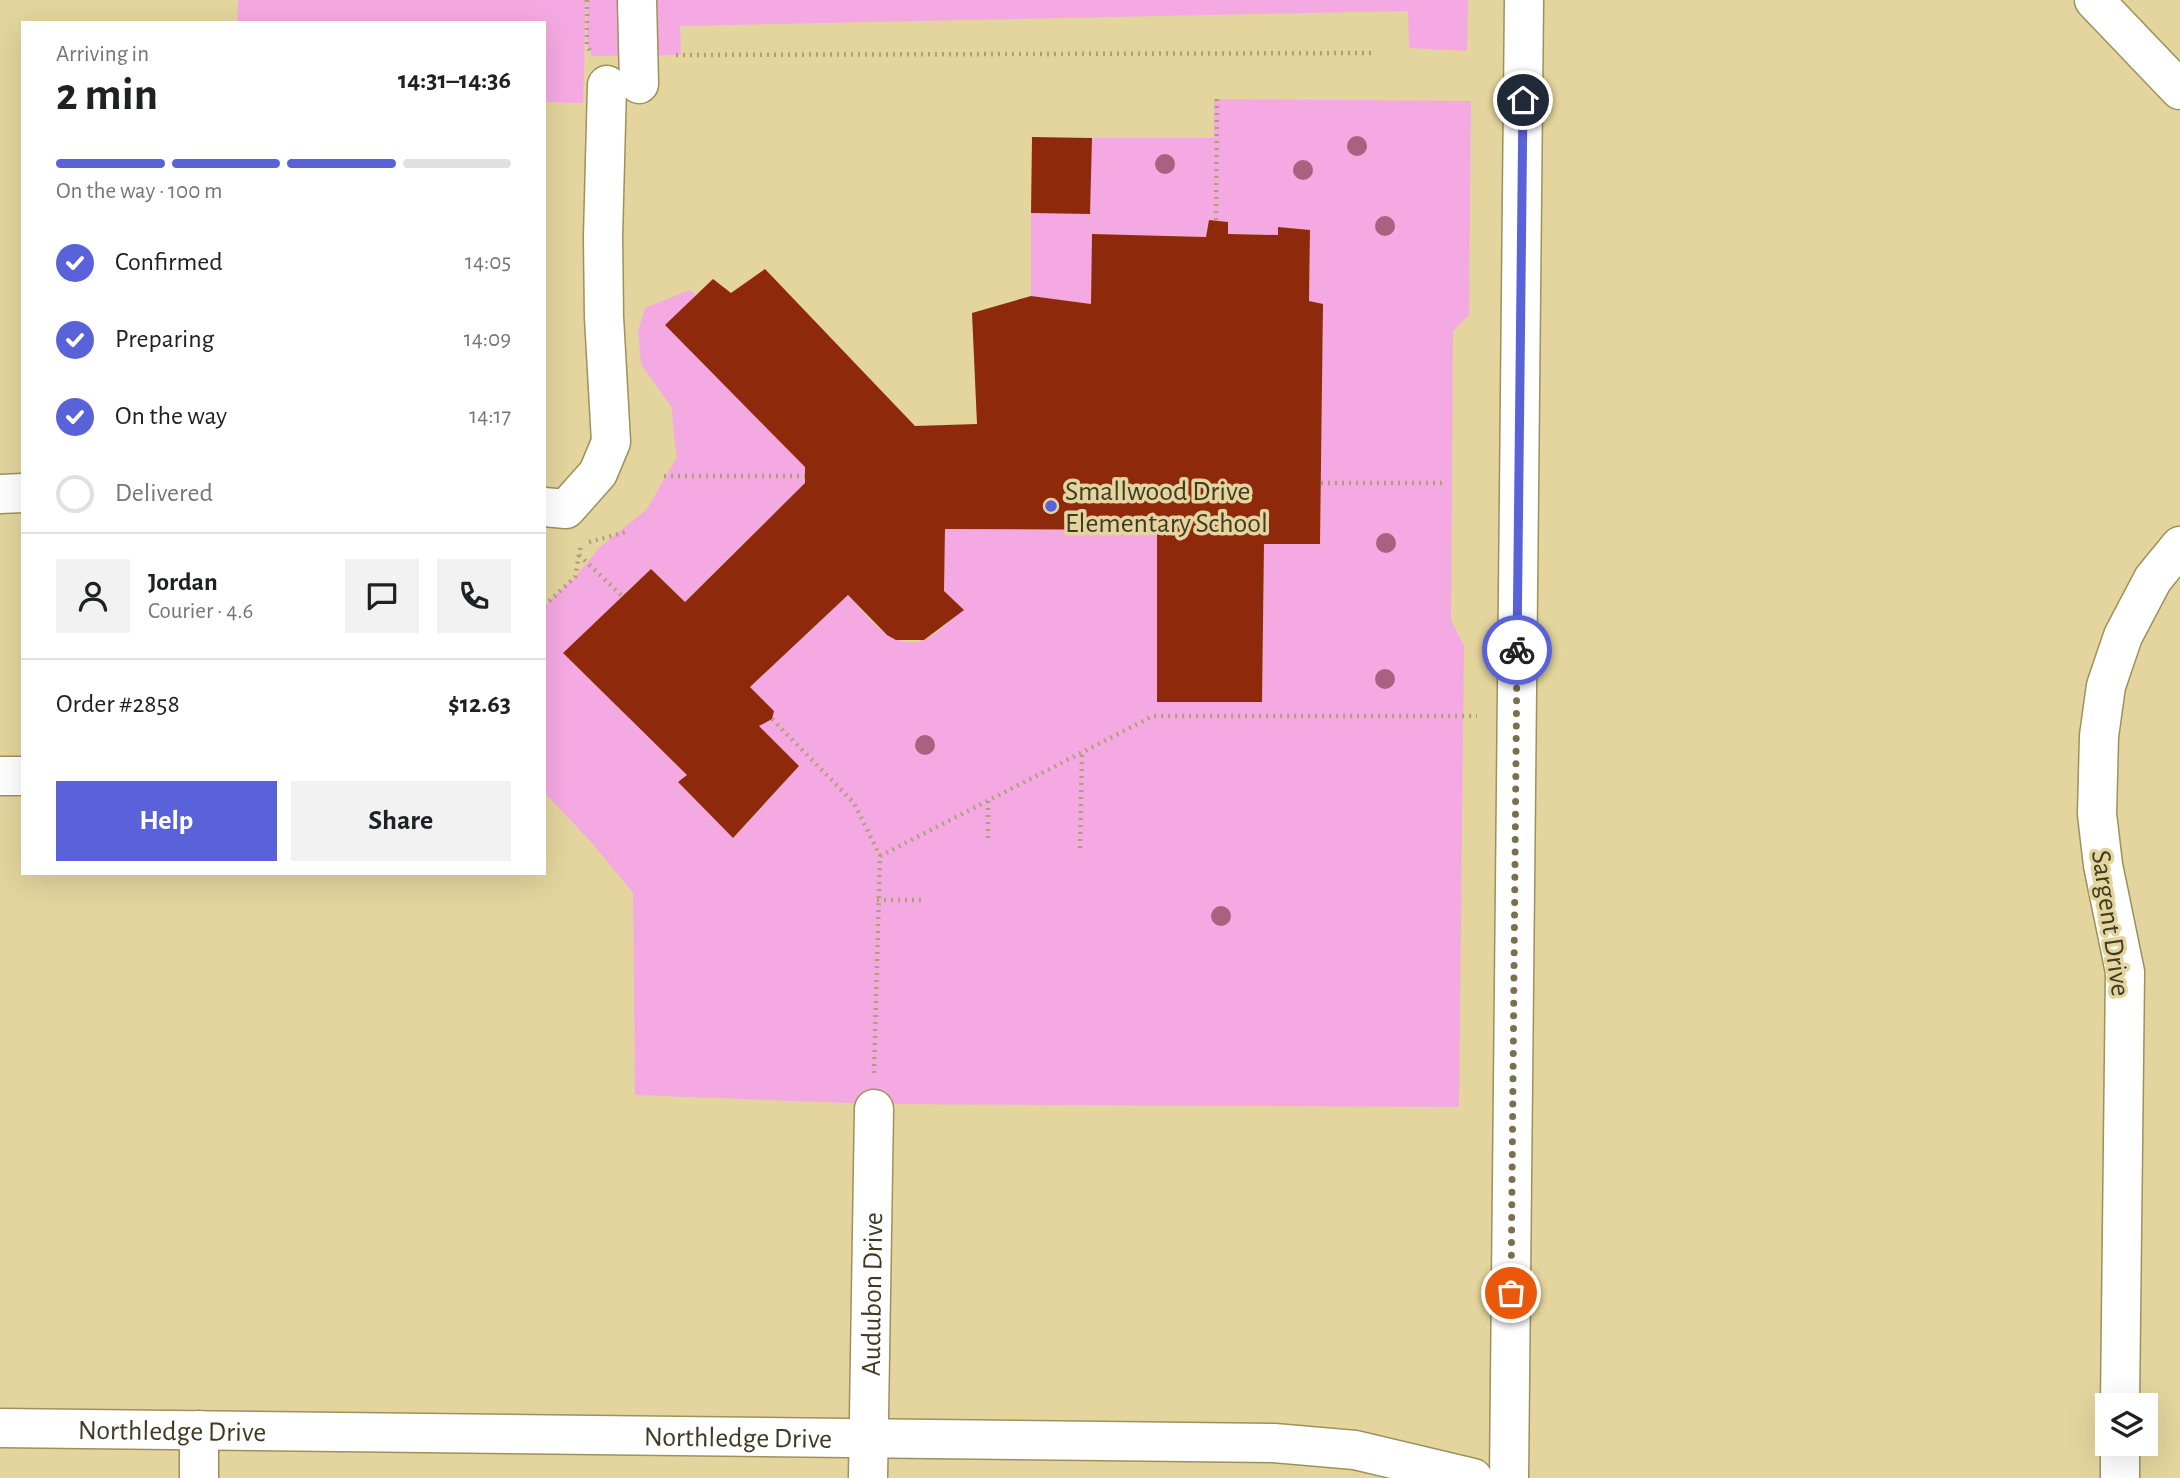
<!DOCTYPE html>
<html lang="en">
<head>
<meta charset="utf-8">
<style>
  :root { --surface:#fff; --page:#f2f2f2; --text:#202124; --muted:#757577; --line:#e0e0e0; --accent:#5962d9 }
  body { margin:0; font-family:"Alegreya Sans",sans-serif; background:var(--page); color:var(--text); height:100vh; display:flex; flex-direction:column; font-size:26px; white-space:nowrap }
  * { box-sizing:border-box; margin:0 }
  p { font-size:23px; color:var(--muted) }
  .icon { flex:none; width:38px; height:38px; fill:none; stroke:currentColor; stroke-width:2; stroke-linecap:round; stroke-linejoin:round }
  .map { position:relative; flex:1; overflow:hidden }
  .drawer { position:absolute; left:21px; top:21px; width:525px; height:854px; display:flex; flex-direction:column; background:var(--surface); border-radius:0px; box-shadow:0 7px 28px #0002 }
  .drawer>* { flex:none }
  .buttons { position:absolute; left:2095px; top:1393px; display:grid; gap:14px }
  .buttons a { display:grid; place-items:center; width:63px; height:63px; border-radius:0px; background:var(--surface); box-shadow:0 7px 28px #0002; font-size:35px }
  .pin { position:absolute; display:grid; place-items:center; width:60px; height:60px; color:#fff; margin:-30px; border:4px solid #fff; border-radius:50%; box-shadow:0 2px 7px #0007 }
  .courier { position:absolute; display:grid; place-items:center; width:70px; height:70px; margin:-35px; border:5px solid #5962d9; border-radius:50%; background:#fff; color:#222; box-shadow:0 2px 9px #0007 }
  .headline em { font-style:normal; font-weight:700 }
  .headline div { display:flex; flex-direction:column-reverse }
  .headline { display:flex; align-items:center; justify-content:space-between; height:119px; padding:0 35px }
  h1 { font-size:46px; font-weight:700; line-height:52px }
  .bar { display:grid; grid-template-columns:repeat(4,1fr); gap:10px 7px; align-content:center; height:84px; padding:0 35px }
  .bar i { height:9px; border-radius:5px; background:var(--line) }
  .bar .on { background:var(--accent) }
  .bar p { grid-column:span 4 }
  .line { display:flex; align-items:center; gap:18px; padding:0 35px; border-top:2px solid var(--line) }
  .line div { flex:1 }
  .round { display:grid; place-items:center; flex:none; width:74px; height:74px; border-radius:0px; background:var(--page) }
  ol { padding:0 35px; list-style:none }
  li { display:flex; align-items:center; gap:21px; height:77px }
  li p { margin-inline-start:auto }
  li .icon { padding:7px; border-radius:50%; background:var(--accent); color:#fff; stroke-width:4 }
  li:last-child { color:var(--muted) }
  li i { width:38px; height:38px; border:4px solid var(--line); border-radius:50% }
  .action { display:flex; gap:14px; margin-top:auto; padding:14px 35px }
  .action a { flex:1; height:80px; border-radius:0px; background:var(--accent); color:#fff; font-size:28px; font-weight:700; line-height:80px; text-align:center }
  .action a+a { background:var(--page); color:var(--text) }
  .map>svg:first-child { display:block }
  .green { fill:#f5a9e2 }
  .building { fill:#8f290b }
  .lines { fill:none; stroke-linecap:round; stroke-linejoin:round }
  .minor-casing { stroke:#9e915b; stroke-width:41 }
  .path { stroke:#aea275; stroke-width:4.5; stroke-dasharray:2 5; stroke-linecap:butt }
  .minor { stroke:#fff; stroke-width:38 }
  .tree { fill:#a86280 }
  .done { stroke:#79704e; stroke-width:7; stroke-dasharray:0 12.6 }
  .route { stroke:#5962d9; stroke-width:9 }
  .poi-dot { fill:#5962d9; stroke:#e3d59d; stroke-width:2.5 }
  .labels { text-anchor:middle; stroke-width:7; stroke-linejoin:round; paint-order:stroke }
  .poi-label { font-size:28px; fill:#403a23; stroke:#e3d59d; text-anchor:start }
  .street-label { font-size:28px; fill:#403a23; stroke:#e3d59d }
</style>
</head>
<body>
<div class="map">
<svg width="2180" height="1478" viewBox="0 0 2180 1478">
  <rect width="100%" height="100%" fill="#e3d59d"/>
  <!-- green -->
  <path class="green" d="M 238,0 L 586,0 L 583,103 L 544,102 L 544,23 L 237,23 Z
    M 587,0 L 1468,0 L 1467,51 L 1409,48 L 1408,11 L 680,26 L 681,55 L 592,56 L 587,45 Z
    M 1214,99 L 1471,101 L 1469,315 L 1453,331 L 1451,620 L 1464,646 L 1459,1107 L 874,1104 L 635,1095 L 633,893 L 591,842 L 544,792 L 544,610 L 545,605 L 575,577 L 599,548 L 647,509 L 677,457 L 674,437 L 672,408 L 641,364 L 638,331 L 645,308 L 690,290 L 696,295 L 666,325 L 805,467 L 805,483 L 685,602 L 651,569 L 563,653 L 687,775 L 678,782 L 733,838 L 799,766 L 759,726 L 774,711 L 750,687 L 848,595 C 867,615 891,652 924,640 C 935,636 953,618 963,610 L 944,591 L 945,529 L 1157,530 L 1157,702 L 1262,702 L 1264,544 L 1320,543 L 1323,305 L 1309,301 L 1310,230 L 1278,227 L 1278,235 L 1228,234 L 1228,222 L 1209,220 L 1206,237 L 1093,234 L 1091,304 L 1031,296 L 1031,213 L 1092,138 L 1214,138 Z"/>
  <!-- building -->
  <path class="building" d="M 1032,137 L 1092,138 L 1090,214 L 1031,213 Z
    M 1209,220 L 1228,222 L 1228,234 L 1278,235 L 1278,227 L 1310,230 L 1309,301 L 1323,304 L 1320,544 L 1264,544 L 1262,702 L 1157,702 L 1157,530 L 945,529 L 944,591 L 964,610 L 924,640 L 896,640 L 887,635 L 848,595 L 750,687 L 774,711 L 772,719 L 759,726 L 799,766 L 733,838 L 678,782 L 687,775 L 563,653 L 651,569 L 685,602 L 805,483 L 805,467 L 665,325 L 713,279 L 731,293 L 765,269 L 915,426 L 977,424 L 972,313 L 1031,296 L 1091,304 L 1092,234 L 1206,237 Z"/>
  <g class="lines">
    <defs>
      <g id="minor">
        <path d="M 637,0 L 639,84"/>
        <path d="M 2094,0 L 2180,90"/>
        <path d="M 0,494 L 23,493"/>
        <path d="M 544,507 L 566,509 L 598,473 L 611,442 L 604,317 L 603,237 L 607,85"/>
        <path d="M 0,776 L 23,776"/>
        <path d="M 2120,1405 L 2125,972 L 2103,865 L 2097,814 L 2099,736 L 2106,686 L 2123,636 L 2153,579 L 2180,546"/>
        <path id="s1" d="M 0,1428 L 1274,1443 L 1355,1450 L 1473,1478"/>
        <path d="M 199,1478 L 199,1430"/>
        <path id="s2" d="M 868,1478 L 874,1109"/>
        <path d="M 1509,1478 L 1524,0"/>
        <path d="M 2120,1478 L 2120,1444"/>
      </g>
    </defs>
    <!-- minor casing -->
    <use href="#minor" class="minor-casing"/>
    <!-- path -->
    <path class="path" d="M 587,0 L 587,45 L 590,51
      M 676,55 L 1375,53
      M 1216,220 L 1217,95
      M 664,476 L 805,476
      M 1321,483 L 1447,483
      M 589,542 L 626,532
      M 579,555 L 622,596
      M 544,606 L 575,577 L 581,544
      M 772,719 L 854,803 L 880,856
      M 988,801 L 988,842
      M 1080,848 L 1082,752
      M 877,900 L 926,900
      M 874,1073 L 880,856 L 1153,716 L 1477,716"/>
    <!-- minor -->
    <use href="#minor" class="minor"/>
  </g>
  <!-- trees -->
  <g class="tree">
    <circle cx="1357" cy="146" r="10"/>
    <circle cx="1165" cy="164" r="10"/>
    <circle cx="1303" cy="170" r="10"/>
    <circle cx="1385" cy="226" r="10"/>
    <circle cx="1386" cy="543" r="10"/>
    <circle cx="1385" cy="679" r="10"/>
    <circle cx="925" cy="745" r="10"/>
    <circle cx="1221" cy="916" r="10"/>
  </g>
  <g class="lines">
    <!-- done -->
    <path class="done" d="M 1511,1293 L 1517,650"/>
    <!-- route -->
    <path class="route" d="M 1517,650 L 1523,100"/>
  </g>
  <!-- markers -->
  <circle class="poi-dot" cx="1051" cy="506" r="7"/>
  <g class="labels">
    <!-- poi labels -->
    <g class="poi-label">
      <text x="1065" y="500">Smallwood Drive<tspan x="1065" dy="32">Elementary School</tspan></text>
    </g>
    <!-- street labels -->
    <g class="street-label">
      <text transform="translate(2112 923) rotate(82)" y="10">Sargent Drive</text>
      <text dy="10" stroke="none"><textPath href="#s2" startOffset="184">Audubon Drive</textPath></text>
      <text dy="10" stroke="none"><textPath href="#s1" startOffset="172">Northledge Drive</textPath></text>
      <text dy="10" stroke="none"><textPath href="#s1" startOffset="738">Northledge Drive</textPath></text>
    </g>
  </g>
</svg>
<div class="buttons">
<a><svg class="icon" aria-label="layers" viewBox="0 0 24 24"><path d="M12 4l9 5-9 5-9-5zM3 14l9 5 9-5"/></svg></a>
</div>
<div class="pin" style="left:1511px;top:1293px;background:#ea580c"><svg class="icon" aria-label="bag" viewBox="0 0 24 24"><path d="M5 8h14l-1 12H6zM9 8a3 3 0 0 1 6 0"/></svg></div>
<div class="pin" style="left:1523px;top:100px;background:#1f2937"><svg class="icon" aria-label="home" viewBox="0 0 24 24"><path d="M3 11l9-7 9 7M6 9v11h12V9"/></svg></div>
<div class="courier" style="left:1517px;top:650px"><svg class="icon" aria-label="bike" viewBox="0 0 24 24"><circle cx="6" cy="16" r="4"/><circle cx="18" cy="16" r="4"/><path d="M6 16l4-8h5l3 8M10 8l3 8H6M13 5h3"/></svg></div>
<section class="drawer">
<div class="headline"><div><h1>2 min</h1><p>Arriving in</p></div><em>14:31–14:36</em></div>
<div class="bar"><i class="on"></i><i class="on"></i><i class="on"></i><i></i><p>On the way · 100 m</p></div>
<ol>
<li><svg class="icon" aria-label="check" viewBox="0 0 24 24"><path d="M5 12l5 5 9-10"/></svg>Confirmed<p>14:05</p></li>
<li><svg class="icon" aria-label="check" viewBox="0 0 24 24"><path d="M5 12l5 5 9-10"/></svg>Preparing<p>14:09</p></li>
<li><svg class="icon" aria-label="check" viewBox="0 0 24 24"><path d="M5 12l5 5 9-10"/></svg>On the way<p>14:17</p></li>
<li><i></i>Delivered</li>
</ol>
<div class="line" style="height:126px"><a class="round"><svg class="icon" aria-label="person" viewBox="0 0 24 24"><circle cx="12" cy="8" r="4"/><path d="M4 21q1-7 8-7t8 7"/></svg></a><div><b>Jordan</b><p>Courier · 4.6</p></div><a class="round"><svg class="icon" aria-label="chat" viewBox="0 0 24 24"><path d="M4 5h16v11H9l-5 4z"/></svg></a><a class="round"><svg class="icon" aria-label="phone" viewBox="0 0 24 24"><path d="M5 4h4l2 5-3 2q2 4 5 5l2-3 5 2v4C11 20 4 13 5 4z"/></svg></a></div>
<div class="line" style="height:91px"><div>Order #2858</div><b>$12.63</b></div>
<div class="action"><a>Help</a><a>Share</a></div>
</section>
</div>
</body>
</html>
